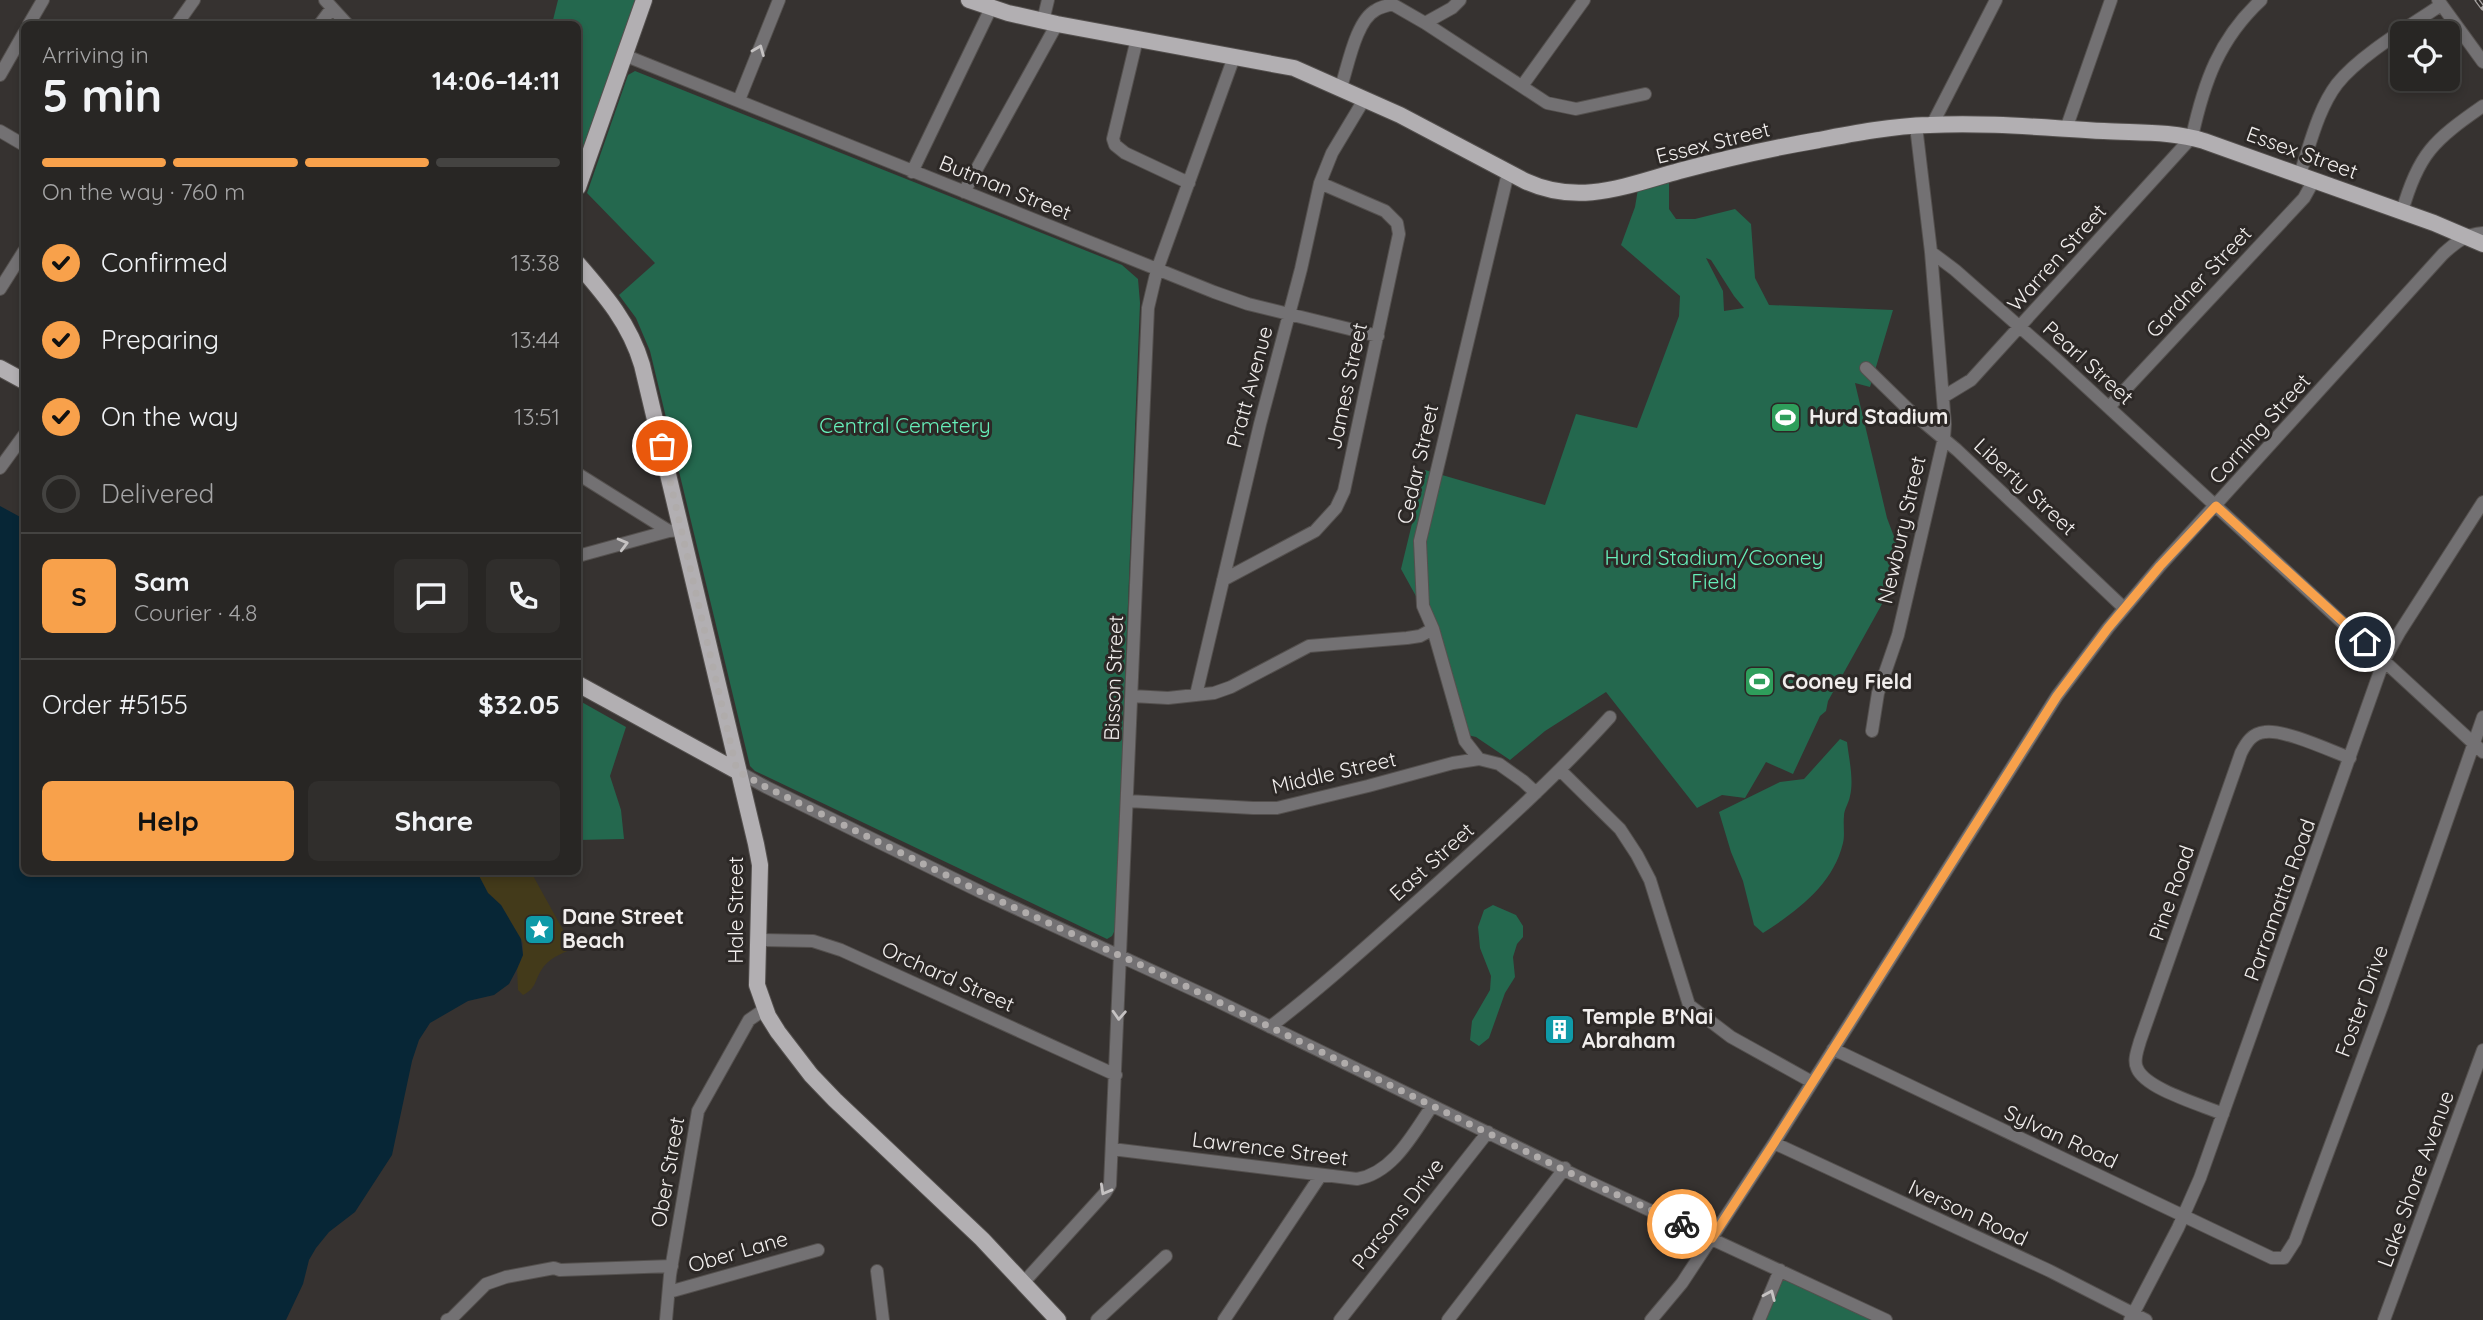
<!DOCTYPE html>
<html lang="en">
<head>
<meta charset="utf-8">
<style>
  :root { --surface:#282624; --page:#302e2c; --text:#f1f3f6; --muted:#a5a5a6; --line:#444341; --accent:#f8a14b }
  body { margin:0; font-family:Quicksand,sans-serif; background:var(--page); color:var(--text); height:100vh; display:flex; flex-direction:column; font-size:26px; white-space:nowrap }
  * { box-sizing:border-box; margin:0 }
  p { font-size:23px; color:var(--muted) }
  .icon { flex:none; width:38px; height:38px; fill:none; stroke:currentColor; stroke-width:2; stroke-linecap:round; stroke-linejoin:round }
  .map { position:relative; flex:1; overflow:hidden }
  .panel { position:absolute; left:21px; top:21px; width:560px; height:854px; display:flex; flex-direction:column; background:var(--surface); border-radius:10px; box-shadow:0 4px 10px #0003,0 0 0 2px var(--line) }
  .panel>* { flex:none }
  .buttons { position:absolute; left:2390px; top:21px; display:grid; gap:14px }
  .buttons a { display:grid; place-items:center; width:70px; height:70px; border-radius:10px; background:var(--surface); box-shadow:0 4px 10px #0003,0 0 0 2px var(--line); font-size:35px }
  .pin { position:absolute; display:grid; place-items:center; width:60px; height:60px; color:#fff; margin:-30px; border:4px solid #fff; border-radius:50%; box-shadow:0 2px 7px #0007 }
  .courier { position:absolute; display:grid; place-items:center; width:70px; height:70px; margin:-35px; border:5px solid #f8a14b; border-radius:50%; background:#fff; color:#222; box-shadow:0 2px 9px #0007 }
  .summary em { font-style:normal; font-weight:700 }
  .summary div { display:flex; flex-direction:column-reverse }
  .summary { display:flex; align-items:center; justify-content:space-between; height:119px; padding:0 21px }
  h1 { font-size:46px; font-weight:700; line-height:52px }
  .bar { display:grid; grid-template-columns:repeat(4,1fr); gap:10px 7px; align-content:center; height:84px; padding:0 21px }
  .bar i { height:9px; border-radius:5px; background:var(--line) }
  .bar .selected { background:var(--accent) }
  .bar p { grid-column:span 4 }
  .line { display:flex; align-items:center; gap:18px; padding:0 21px; border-top:2px solid var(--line) }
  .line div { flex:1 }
  .round { display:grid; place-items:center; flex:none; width:74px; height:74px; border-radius:10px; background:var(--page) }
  ol { padding:0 21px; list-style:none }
  li { display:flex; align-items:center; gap:21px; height:77px }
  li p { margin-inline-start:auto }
  li .icon { padding:7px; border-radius:50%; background:var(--accent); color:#111; stroke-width:4 }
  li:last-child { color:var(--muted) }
  li i { width:38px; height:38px; border:4px solid var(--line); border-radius:50% }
  .button { display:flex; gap:14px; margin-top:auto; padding:14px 21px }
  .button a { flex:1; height:80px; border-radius:10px; background:var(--accent); color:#111; font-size:28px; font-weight:700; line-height:80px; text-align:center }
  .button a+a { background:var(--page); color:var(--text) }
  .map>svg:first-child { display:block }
  .green { fill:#24684e; fill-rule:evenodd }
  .sand { fill:#433a1a }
  .water { fill:#072636 }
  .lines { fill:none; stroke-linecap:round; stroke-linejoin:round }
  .minor-casing { stroke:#54504e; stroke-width:14 }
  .major-casing { stroke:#54504e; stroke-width:18 }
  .minor { stroke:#737173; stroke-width:12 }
  .major { stroke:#b2afb2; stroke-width:16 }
  .rail-casing { stroke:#a7a3a2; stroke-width:5 }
  .rail { stroke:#2c2826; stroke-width:2.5; stroke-dasharray:8; stroke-linecap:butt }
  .oneway { stroke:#c5c2c2 }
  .done { stroke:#b0acab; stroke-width:7; stroke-dasharray:0 12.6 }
  .route { stroke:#f8a14b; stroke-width:9 }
  .labels { text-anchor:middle; stroke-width:6; stroke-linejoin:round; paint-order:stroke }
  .street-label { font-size:21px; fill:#f1eeed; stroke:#2c2826 }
  .poi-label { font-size:21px; font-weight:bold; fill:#f1eeed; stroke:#2c2826; text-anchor:start }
  .park-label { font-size:21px; fill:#66f0ba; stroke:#2c2826 }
</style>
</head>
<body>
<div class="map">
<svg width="2483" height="1320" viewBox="0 0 2483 1320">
  <rect width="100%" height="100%" fill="#363230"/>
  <!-- green -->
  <path class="green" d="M 558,0 L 645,0 L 578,184 L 578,24 L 552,24 Z
    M 635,71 L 1122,265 L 1138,279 L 1140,303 L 1115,930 L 1112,936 L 1107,939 L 755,771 L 750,766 L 650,351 L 636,318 L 619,295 L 655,263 L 587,193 L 628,75 Z
    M 1669,178 L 1669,209 L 1676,219 L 1695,219 L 1735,209 L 1751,224 L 1755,278 L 1769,305 L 1893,310 L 1870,387 L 1855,383 L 1887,518 L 1896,542 L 1897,563 L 1882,604 L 1828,701 L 1826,711 L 1820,716 L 1793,774 L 1766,762 L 1745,798 L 1722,795 L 1697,808 L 1606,692 L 1545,731 L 1510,760 L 1476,737 L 1455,732 L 1443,686 L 1439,638 L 1401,569 L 1425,470 L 1545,505 L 1576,414 L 1637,428 L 1679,316 L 1680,296 L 1621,245 L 1635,207 L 1639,183 ZM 1706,258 L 1711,260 L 1734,296 L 1744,308 L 1724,311 L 1723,291 Z
    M 578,700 L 626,727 L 610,776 L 621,810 L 624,839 L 578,840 Z
    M 1840,739 L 1847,742 C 1849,759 1854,780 1850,796 C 1849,803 1844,809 1844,816 C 1843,825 1845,835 1843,843 C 1833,885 1797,911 1763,933 L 1754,925 L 1743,881 L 1731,852 L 1719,812 L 1780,782 L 1804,779 Z
    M 1493,905 L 1516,915 L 1523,926 L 1523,937 L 1517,944 L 1513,957 L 1515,977 L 1505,993 L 1489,1038 L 1479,1046 L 1470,1040 L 1472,1021 L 1490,990 L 1491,976 L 1480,948 L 1478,927 L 1484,910 Z
    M 1776,1274 L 1877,1320 L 1757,1320 Z"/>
  <!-- sand -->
  <path class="sand" d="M 477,872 L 531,872 L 568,939 L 570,950 C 560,954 548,959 542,969 C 534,981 537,988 523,995 L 518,990 L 517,969 L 523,955 L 523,943 L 501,905 L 488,893 Z"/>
  <!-- water -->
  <path class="water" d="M 0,506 L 24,519 L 24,872 L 477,872 L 488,893 L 501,905 L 521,939 L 523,955 L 517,969 L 509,984 L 494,995 L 468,1001 L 430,1023 L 419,1040 L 412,1061 L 392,1155 L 355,1212 L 329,1232 L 316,1248 L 309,1260 L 303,1284 L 286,1320 L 0,1320 Z"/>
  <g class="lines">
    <defs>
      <path id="minor" d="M 325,0 L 347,24
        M 2438,0 L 2483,62
        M 1043,21 L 1048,0
        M 1425,23 L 1547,103 L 1576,109 L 1645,94
        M 29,24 L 43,0
        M 177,24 L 194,0
        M 320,24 L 332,8
        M 1137,39 L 1113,139 L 1115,145 L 1125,153 L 1189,183
        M 624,55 L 1214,292 L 1248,304 L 1378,336
        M 0,75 L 24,33
        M 1522,86 L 1584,0
        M 1341,87 C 1348,66 1356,20 1376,10 C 1380,7 1387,6 1392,4 L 1425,23 L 1452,8 L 1460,0
        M 739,100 L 779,0
        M 1932,125 L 1996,0
        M 2066,129 L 2111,0
        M 0,131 L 24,145
        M 912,172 L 991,8
        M 2300,174 C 2310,145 2318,109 2337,84 C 2360,55 2410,26 2441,5
        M 964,192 L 1057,24
        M 2402,212 C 2418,154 2434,140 2483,106
        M 1931,252 L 1955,270 L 2055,358 L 2483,752
        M 0,289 L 24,251
        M 1866,368 L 1909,410 L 1957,450 L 2124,608
        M 1943,397 L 1971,380 L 2192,137 C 2204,82 2219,39 2261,0
        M 2109,407 L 2304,198 L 2314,180
        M 0,468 L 24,435
        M 578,474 L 669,531 L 683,530
        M 578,556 L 669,531
        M 1223,580 L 1315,531 L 1336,508 L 1344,491 L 1399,234 L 1397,223 L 1385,211 L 1320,183
        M 1196,695 L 1260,424 L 1301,269 L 1320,183 L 1332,153 L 1365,98
        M 1132,696 L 1168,698 L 1214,693 L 1231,687 L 1309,646 L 1407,638 L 1420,636 L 1433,629
        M 1872,731 L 1878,693 L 1898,635 L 1944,438 L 1945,424 L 1931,252 L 1916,126
        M 1479,759 L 1465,741 L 1433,629 L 1423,606 L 1420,541 L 1508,173
        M 1560,770 L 1620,829 L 1637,855 L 1650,880 L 1689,1005 L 1731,1037 L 1812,1082
        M 737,771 L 766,787 L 987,895 L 1209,997 L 1589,1182 L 1886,1320
        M 1128,801 L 1253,808 L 1277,808 L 1368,786 L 1453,763 L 1479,759 L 1499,764 L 1523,781 L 1536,793
        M 757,940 L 813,941 L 841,950 L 1116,1075
        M 1270,1027 C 1326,984 1377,937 1429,891 C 1491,835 1554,779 1610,717
        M 1833,1049 L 2272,1258 L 2284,1258 L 2295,1241 L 2382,1006 L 2483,717
        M 2223,1114 C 2202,1105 2145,1089 2137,1068 C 2133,1060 2138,1049 2140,1041 L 2241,753 C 2246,743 2252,733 2265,732 C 2284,729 2331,751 2350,758
        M 1774,1143 L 2050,1271 L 2146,1320
        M 1112,1149 L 1357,1179 C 1393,1173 1413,1134 1432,1106
        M 877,1271 L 883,1320
        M 1024,1282 L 1105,1193 L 1110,1185 L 1148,308 L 1157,270 L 1234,57
        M 669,1292 L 818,1250
        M 447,1320 L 452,1318 L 486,1284 L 506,1277 L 554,1268 L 560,1270 L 672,1266
        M 666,1320 L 670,1275 L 698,1111 L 749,1020 L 765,1009
        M 1097,1320 L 1166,1256
        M 1224,1320 L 1321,1175
        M 1340,1320 L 1488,1132
        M 1448,1320 L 1565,1168
        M 1651,1320 L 1682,1283 L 1774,1143 L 2057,696 L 2108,628 L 2160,566 L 2443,254 C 2455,243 2466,234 2483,233
        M 1759,1320 L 1780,1270
        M 2130,1320 L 2178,1228 L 2200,1178 L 2384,660 L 2399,633 L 2483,502
        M 2384,1320 L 2483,1050"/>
      <path id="major" d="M 969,0 L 1008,13 L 1057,24 L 1294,68 L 1400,115 L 1525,181 C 1579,206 1625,186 1679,171 C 1724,159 1772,148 1819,140 C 1855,133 1892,126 1929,125 C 1987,122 2046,128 2104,131 C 2136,133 2173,131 2204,141 L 2434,223 L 2483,244
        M 578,187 L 644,0
        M 578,264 C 605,295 630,324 642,365 L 756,844 L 760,865 L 757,985 L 768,1016 L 778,1032 L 811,1075 L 835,1100 L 982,1239 L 1058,1320
        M 0,368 L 24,381
        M 578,684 L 737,771"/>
    </defs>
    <!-- minor casing -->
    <use href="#minor" class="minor-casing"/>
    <!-- major casing -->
    <use href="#major" class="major-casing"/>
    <!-- minor -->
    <use href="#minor" class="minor"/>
    <!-- major -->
    <use href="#major" class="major"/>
    <defs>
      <path id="rail" d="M 2477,0 L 2483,8"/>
    </defs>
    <!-- rail casing -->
    <use href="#rail" class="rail-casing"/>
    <!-- rail -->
    <use href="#rail" class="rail"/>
  </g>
  <!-- one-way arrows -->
  <defs><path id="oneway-chevron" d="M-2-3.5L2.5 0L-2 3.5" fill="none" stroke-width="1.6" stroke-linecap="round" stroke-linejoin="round" transform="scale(1.75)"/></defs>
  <g class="oneway">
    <use href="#oneway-chevron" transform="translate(759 50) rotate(-68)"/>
    <use href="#oneway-chevron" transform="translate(623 544) rotate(-15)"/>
    <use href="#oneway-chevron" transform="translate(1119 1015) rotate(93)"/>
    <use href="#oneway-chevron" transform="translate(1105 1190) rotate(119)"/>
    <use href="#oneway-chevron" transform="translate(1770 1295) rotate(-67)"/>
  </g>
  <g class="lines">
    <!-- done -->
    <path class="done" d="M 662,446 L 737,771 L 766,787 L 987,895 L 1165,976 L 1589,1182 L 1682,1224"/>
    <!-- route -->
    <path class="route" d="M 1682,1224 L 1712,1238 L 1774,1143 L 2057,696 L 2108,628 L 2160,566 L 2216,506 L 2365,642"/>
  </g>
  <!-- icons -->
  <defs>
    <symbol id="stadium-square" viewBox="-11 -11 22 22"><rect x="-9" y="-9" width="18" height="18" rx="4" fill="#2e9e5b" stroke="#2c2826"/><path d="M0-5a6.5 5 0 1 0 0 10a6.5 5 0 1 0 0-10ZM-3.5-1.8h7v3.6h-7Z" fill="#fff"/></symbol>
    <symbol id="sight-square" viewBox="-11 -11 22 22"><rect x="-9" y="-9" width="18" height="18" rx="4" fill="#0f9aa8" stroke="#2c2826"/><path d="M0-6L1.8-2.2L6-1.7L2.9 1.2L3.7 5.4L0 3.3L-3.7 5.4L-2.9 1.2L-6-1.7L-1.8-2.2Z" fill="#fff"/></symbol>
    <symbol id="building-square" viewBox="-11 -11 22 22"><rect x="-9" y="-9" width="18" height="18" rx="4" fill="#0f9aa8" stroke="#2c2826"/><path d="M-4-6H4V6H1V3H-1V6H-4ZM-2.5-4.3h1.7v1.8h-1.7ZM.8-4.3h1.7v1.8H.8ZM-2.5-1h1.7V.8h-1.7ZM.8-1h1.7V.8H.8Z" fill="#fff"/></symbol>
  </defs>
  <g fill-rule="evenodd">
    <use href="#stadium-square" x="1768" y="400" width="35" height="35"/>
    <use href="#stadium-square" x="1742" y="664" width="35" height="35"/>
    <use href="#sight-square" x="522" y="912" width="35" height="35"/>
    <use href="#building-square" x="1542" y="1012" width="35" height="35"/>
  </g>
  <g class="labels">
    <!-- street labels -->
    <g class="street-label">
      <text transform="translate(1713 143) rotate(-14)" y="7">Essex Street</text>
      <text transform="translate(2302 153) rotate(20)" y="7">Essex Street</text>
      <text transform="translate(1005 188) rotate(22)" y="7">Butman Street</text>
      <text transform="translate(2057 258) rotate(-48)" y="7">Warren Street</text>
      <text transform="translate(2199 282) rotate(-47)" y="7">Gardner Street</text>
      <text transform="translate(2088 363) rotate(42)" y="7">Pearl Street</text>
      <text transform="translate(1347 386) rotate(-78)" y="7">James Street</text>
      <text transform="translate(1250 387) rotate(-75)" y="7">Pratt Avenue</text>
      <text transform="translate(2260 429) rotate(-48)" y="7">Corning Street</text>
      <text transform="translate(1418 464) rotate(-77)" y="7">Cedar Street</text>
      <text transform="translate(2025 487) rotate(43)" y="7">Liberty Street</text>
      <text transform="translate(1902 530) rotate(-77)" y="7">Newbury Street</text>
      <text transform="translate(1114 678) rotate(-88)" y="7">Bisson Street</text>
      <text transform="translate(1334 773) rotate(-13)" y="7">Middle Street</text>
      <text transform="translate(1432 862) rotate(-42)" y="7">East Street</text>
      <text transform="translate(2172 893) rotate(-71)" y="7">Pine Road</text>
      <text transform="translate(2280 900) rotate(-70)" y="7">Parramatta Road</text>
      <text transform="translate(736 910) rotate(-90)" y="7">Hale Street</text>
      <text transform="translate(948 977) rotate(24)" y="7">Orchard Street</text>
      <text transform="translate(2362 1001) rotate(-70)" y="7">Foster Drive</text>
      <text transform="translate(2061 1137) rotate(25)" y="7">Sylvan Road</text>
      <text transform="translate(1270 1149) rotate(7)" y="7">Lawrence Street</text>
      <text transform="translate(668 1172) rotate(-80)" y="7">Ober Street</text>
      <text transform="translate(2416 1179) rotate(-70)" y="7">Lake Shore Avenue</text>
      <text transform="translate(1968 1213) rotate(25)" y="7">Iverson Road</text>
      <text transform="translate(1398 1214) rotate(-52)" y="7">Parsons Drive</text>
      <text transform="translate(738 1252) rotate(-16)" y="7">Ober Lane</text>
    </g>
    <!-- poi labels -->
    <g class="poi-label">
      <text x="1809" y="424">Hurd Stadium</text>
      <text x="1782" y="689">Cooney Field</text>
      <text x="562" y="924">Dane Street<tspan x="562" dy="24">Beach</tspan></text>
      <text x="1582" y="1024">Temple B'Nai<tspan x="1582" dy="24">Abraham</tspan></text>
    </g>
    <!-- park labels -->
    <g class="park-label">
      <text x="905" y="433">Central Cemetery</text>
      <text x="1714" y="565">Hurd Stadium/Cooney<tspan x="1714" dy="24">Field</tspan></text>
    </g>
  </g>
</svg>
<div class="buttons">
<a><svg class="icon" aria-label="locate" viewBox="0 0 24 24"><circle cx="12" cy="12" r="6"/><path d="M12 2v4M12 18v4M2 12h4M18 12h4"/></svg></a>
</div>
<div class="pin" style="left:662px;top:446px;background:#ea580c"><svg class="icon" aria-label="bag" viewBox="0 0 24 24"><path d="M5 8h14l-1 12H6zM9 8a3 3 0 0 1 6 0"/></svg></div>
<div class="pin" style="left:2365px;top:642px;background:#1f2937"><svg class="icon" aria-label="home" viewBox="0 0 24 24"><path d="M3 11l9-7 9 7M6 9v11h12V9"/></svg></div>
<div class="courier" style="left:1682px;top:1224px"><svg class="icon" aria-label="bike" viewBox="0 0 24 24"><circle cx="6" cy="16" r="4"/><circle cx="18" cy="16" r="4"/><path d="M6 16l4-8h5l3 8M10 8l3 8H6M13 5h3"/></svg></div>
<section class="panel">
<div class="summary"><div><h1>5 min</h1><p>Arriving in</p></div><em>14:06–14:11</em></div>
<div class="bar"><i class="selected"></i><i class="selected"></i><i class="selected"></i><i></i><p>On the way · 760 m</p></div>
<ol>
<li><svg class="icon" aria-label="check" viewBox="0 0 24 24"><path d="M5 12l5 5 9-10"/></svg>Confirmed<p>13:38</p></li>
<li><svg class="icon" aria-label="check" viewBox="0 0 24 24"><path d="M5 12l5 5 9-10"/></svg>Preparing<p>13:44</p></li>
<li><svg class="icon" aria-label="check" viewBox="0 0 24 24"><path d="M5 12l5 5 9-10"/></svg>On the way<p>13:51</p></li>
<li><i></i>Delivered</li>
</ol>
<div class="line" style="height:126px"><b class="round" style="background:var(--accent);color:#111">S</b><div><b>Sam</b><p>Courier · 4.8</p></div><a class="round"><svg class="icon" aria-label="chat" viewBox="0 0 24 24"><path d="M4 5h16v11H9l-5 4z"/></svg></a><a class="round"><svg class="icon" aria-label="phone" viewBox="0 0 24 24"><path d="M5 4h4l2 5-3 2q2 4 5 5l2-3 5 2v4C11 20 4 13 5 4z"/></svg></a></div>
<div class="line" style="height:91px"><div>Order #5155</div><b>$32.05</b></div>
<div class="button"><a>Help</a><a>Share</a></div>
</section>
</div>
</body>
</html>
